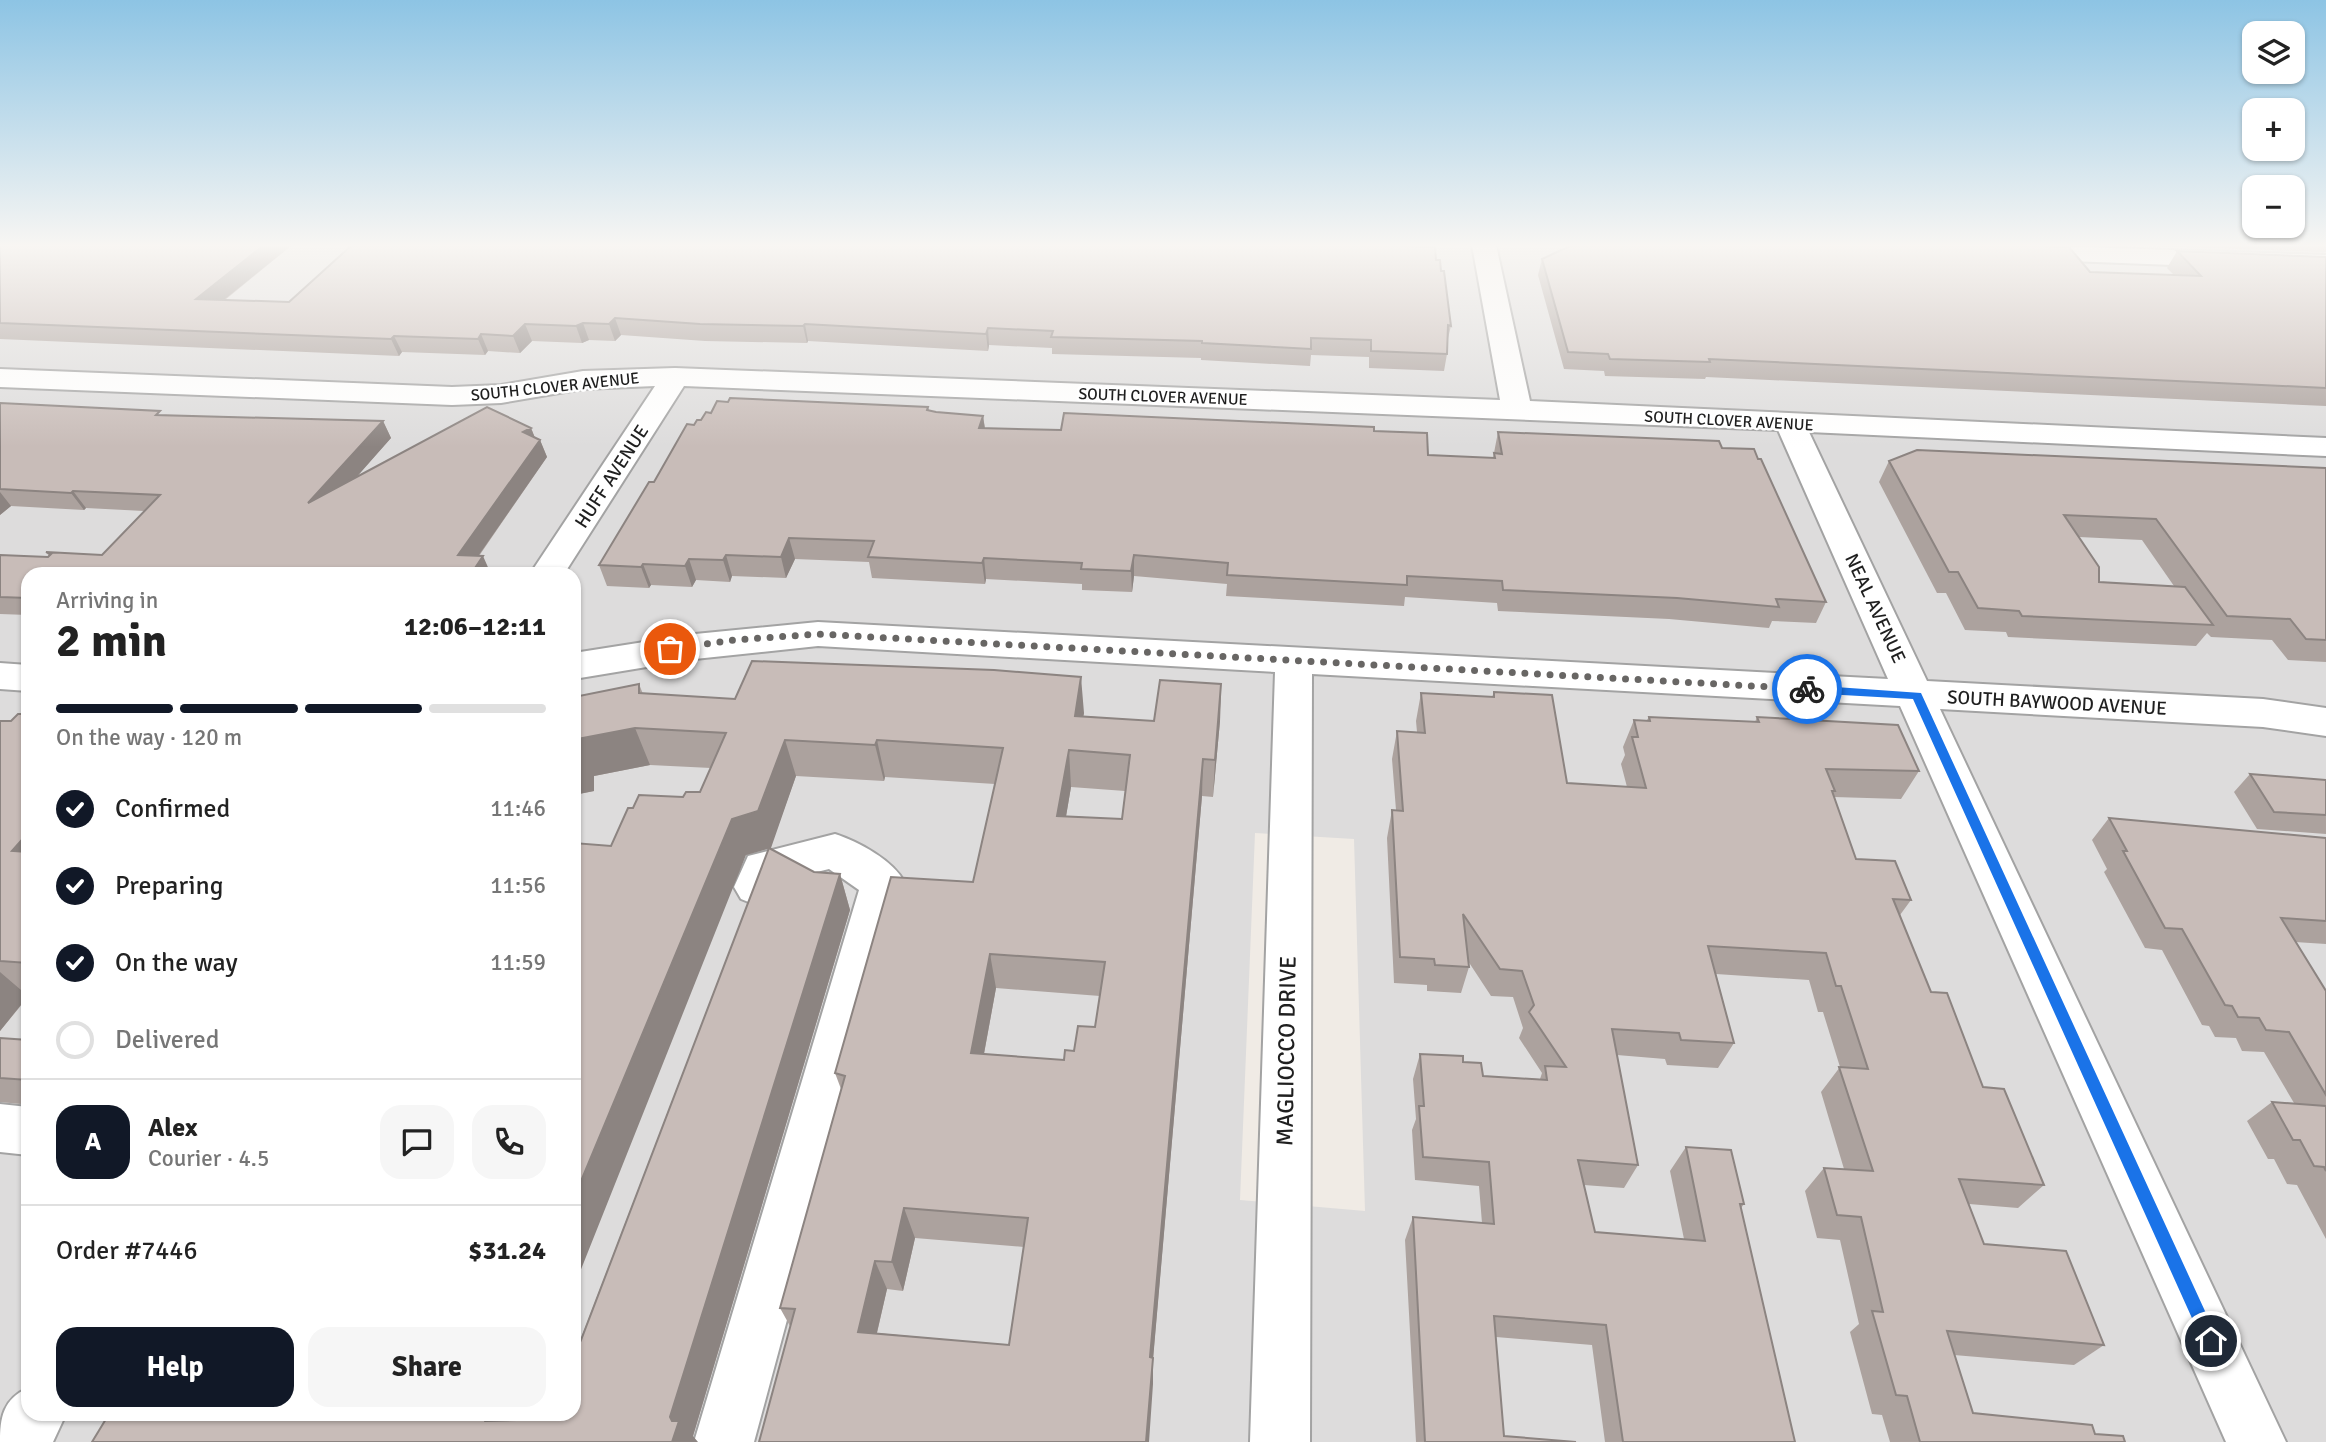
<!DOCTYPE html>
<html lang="en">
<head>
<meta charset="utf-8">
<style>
  :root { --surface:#fff; --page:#f6f6f6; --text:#222; --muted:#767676; --line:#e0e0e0; --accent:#111827 }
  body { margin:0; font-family:Signika,sans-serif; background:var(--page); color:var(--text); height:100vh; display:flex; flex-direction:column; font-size:26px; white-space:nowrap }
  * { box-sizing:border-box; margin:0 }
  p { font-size:23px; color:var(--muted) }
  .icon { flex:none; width:38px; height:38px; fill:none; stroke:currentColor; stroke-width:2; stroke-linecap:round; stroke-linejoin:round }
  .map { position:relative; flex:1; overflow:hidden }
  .sheet { position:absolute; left:21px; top:567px; width:560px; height:854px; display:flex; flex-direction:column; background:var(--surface); border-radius:21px; box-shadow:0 2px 5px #0004 }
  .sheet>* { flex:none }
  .buttons { position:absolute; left:2242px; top:21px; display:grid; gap:14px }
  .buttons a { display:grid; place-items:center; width:63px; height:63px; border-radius:14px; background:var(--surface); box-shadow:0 2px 5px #0004; font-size:35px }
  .pin { position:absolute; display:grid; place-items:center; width:60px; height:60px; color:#fff; margin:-30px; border:4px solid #fff; border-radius:50%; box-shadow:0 2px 7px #0007 }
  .courier { position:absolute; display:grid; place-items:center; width:70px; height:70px; margin:-35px; border:5px solid #1a73e8; border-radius:50%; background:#fff; color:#222; box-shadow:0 2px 9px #0007 }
  .headline em { font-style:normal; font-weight:800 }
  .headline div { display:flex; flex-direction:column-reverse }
  .headline { display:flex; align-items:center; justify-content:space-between; height:119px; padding:0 35px }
  h1 { font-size:46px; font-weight:800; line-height:52px }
  .bar { display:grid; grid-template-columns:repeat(4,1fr); gap:10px 7px; align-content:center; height:84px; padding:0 35px }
  .bar i { height:9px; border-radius:5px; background:var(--line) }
  .bar .current { background:var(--accent) }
  .bar p { grid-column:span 4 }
  .line { display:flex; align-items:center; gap:18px; padding:0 35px; border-top:2px solid var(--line) }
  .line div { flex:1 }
  .round { display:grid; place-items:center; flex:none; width:74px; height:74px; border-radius:21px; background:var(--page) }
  ol { padding:0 35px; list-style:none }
  li { display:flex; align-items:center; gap:21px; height:77px }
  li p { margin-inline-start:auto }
  li .icon { padding:7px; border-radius:50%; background:var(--accent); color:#fff; stroke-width:4 }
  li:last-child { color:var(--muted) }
  li i { width:38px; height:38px; border:4px solid var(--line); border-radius:50% }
  .button { display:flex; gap:14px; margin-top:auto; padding:14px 35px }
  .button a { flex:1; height:80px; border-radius:21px; background:var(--accent); color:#fff; font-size:28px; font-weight:800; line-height:80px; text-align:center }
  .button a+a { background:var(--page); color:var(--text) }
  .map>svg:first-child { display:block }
  .residential { fill:#dddcdc; fill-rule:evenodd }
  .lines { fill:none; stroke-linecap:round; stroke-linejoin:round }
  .minor-casing { stroke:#a3a3a3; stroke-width:4 }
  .minor { fill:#fff; fill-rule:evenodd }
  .wall { fill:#aca29e; fill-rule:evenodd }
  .shaded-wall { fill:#8c8481 }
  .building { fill:#c8bcb8; stroke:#8c8481; stroke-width:2; fill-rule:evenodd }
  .route { fill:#1a73e8 }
  .done { stroke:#686664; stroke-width:7; stroke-dasharray:0 12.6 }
  .labels { text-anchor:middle; stroke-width:5; stroke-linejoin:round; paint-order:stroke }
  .far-street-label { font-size:16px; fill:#1f1f1f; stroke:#fff }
  .street-label { font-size:19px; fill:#1f1f1f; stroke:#fff }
  .near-street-label { font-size:23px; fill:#1f1f1f; stroke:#fff }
</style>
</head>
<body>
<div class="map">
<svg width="2326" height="1442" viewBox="0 0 2326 1442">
  <rect width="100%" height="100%" fill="#f0ebe5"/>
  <!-- residential -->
  <path class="residential" d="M 0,245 L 2326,245 L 2326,1442 L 0,1442 ZM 28,574 L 574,574 L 574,1414 L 28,1414 ZM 1255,833 L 1354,839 L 1365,1211 L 1240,1200 Z"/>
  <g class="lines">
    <defs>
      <path id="minor" d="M 1472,245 L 1496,245 L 1530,401 L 2326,438 L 2326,456 L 1809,432 L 1927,681 L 2263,699 L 2326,708 L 2326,736 L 2263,727 L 1940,709 L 2286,1442 L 2226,1442 L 1900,706 L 1312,674 L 1310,1442 L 1250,1442 L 1275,672 L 818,646 L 695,659 L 574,679 L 574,653 L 695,634 L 818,622 L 1888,679 L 1778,430 L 684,386 L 564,574 L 530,574 L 655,386 L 583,389 L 501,403 L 452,405 L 0,387 L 0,369 L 452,387 L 501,385 L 583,371 L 675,368 L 1500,400 Z
        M 2019,245 L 2326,255 L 2326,271 L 2022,259 L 2013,257 L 2010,252 L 2013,247 Z
        M 0,663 L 28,665 L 28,691 L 0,689 Z
        M 835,834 C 859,842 893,860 905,883 L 754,1442 L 694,1442 L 859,890 L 829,869 L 780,881 L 771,899 L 756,905 L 741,899 L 734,887 L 748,856 Z
        M 0,1104 L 28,1107 L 28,1155 L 0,1152 Z
        M 28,1388 L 28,1414 L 66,1414 L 53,1442 L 0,1442 C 0,1418 3,1399 28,1388 Z"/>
    </defs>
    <!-- minor casing -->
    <use href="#minor" class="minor-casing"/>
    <!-- minor -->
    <use href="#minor" class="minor"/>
  </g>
  <!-- wall -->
  <path class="wall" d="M 0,245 L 292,245 L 225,300 L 289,302 L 1404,246 L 1436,260 L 1451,326 L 1447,342 L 1447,354 L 1444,371 L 1369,368 L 1369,357 L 1311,355 L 1310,366 L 1201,360 L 1201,358 L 1052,354 L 1052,348 L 989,345 L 988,351 L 808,341 L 807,343 L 705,341 L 621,335 L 615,341 L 589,340 L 582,343 L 532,341 L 520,353 L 488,351 L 485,355 L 402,352 L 399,356 L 0,339 Z
    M 2146,245 L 2326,245 L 2326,252 L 2147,246 Z
    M 2177,251 L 2326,257 L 2326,406 L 1706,377 L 1705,379 L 1605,376 L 1604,371 L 1564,369 L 1538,275 L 1542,259 L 2174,275 L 2167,268 Z
    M 0,403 L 162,415 L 383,421 L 391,438 L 356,477 L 531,428 L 535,438 L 540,440 L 547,457 L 479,556 L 491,574 L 28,574 L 28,615 L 0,614 L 0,555 L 48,557 L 49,556 L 46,552 L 102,555 L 144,511 L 86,508 L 84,510 L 11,506 L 0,515 Z
    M 928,407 L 929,410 L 936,412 L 983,416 L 985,428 L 1061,430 L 1374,431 L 1428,455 L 1493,458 L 1498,432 L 1722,448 L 1758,459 L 1826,602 L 1816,623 L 1772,621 L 1769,628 L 1669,619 L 1498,611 L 1497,603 L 1405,597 L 1404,606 L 1226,596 L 1227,584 L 1134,576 L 1132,592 L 1082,590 L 1082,584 L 986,579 L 985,584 L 872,578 L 869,562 L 795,559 L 786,578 L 732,576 L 730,582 L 696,580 L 692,587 L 651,585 L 649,588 L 607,586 L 599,565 L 654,482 L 694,425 Z
    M 1889,461 L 2326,468 L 2326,662 L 2288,660 L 2272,640 L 2211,637 L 2207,633 L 2196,646 L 2008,637 L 2006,632 L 1965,630 L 1946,593 L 1937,593 L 1879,482 ZM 2079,537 L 2142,540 L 2174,586 L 2099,582 Z
    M 639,684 L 643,694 L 735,699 L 1084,713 L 1083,716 L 1154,721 L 1221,684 L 1220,721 L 1213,797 L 1202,796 L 1153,1358 L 1153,1384 L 790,1326 L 780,1308 L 841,1089 L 835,1073 L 973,882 L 995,784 L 885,777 L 884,781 L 796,776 L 770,848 L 814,872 L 840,874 L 850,910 L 693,1436 L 109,1414 L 526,1414 L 523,1419 L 550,1419 L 769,848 L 746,855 L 611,846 L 633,808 L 683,797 L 700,792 L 711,768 L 650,765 L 594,776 L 594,791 L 574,795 L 574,697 ZM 1071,787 L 1125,791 L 1122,819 L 1066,816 ZM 996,988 L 1100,996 L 1095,1027 L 1074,1051 L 1064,1060 L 984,1054 ZM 915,1238 L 1024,1247 L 1009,1345 L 877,1333 L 887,1289 L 903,1291 Z
    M 1494,692 L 1567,783 L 1627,787 L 1621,764 L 1625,755 L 1623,747 L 1634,720 L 1647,720 L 1649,717 L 1755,722 L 1757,717 L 1919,771 L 1901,799 L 1834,797 L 1856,859 L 1911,900 L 1900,915 L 1931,992 L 1983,1087 L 2044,1185 L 2018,1208 L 1969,1204 L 1984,1244 L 2104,1345 L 2074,1365 L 1954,1355 L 1973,1413 L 2095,1434 L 2125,1442 L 1890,1442 L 1882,1415 L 1872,1414 L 1850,1332 L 1859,1324 L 1840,1240 L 1817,1238 L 1805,1191 L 1824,1168 L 1844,1169 L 1821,1092 L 1840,1067 L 1823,1012 L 1818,1012 L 1809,980 L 1716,974 L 1734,1043 L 1718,1068 L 1667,1065 L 1665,1059 L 1617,1055 L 1638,1165 L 1624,1188 L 1584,1185 L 1595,1232 L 1684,1239 L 1670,1171 L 1686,1147 L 1744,1204 L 1741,1208 L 1795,1442 L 1605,1442 L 1592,1345 L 1496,1337 L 1504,1436 L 1576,1442 L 1416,1442 L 1405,1240 L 1413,1217 L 1482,1223 L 1479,1186 L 1415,1180 L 1412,1130 L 1416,1119 L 1413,1079 L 1420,1054 L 1463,1062 L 1483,1076 L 1540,1079 L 1542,1073 L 1519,1038 L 1523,1028 L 1513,997 L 1491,996 L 1468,961 L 1469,967 L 1461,993 L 1427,991 L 1427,985 L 1394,983 L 1387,838 L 1392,810 L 1396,810 L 1392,759 L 1397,731 L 1417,732 L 1416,721 L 1421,693 L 1492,697 Z
    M 28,714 L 28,997 L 0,1031 L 0,721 L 11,721 Z
    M 2250,774 L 2326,780 L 2326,834 L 2257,829 L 2234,792 Z
    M 2109,818 L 2326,838 L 2326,944 L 2295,942 L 2326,991 L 2326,1239 L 2297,1185 L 2287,1184 L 2274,1159 L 2268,1159 L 2247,1121 L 2272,1102 L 2294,1103 L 2264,1052 L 2242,1051 L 2236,1038 L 2215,1037 L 2209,1026 L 2202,1025 L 2162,950 L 2145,948 L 2104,872 L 2107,869 L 2092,840 Z
    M 0,1038 L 28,1040 L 28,1109 L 21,1104 L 0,1102 Z"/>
  <!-- shaded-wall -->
  <path class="shaded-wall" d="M 264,245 L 292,245 L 205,315 L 196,299 Z
    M 615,318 L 621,335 L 615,341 L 609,324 Z
    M 583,323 L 589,340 L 582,343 L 576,326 Z
    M 525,324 L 532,341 L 520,353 L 513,336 Z
    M 805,324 L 808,341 L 807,343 L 803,326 Z
    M 988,328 L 989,345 L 988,351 L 986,334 Z
    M 481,334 L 488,351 L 485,355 L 478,339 Z
    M 394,336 L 402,352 L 399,356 L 391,339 Z
    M 983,416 L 986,437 L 979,428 Z
    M 383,421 L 391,438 L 318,521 L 308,503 Z
    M 531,428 L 537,443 L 540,440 L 547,457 L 467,572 L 458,555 L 523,432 Z
    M 73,491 L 86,508 L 84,510 L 71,493 Z
    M 0,492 L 11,506 L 0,515 Z
    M 789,538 L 795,559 L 786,578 L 781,557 Z
    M 726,555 L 732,576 L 730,582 L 723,560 Z
    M 1134,555 L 1134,576 L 1132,592 L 1131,571 Z
    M 483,556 L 491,574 L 471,574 Z
    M 984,558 L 986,579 L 985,584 L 982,563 Z
    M 689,559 L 696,580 L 692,587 L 685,566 Z
    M 643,564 L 651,585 L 649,588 L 641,567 Z
    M 1081,677 L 1084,713 L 1077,752 L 1075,716 Z
    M 1221,684 L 1220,721 L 1213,797 L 1215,760 Z
    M 635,728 L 650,765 L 594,776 L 594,791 L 574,795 L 574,755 L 577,739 Z
    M 785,740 L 796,776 L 771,848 L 746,855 L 574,1287 L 574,1198 L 732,819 Z
    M 877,740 L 885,777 L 884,781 L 875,745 Z
    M 1069,750 L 1071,787 L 1060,852 L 1057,816 Z
    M 1203,759 L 1202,796 L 1151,1383 L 1150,1357 Z
    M 28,833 L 28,866 L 12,851 Z
    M 840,874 L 850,910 L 693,1436 L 698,1442 L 672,1442 L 670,1417 Z
    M 990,954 L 996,988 L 978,1086 L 971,1053 Z
    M 0,972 L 28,996 L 0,1031 Z
    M 904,1208 L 915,1238 L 903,1291 L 892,1262 Z
    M 875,1261 L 887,1289 L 871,1358 L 858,1332 Z
    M 1153,1358 L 1153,1384 L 1149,1442 L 1146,1442 Z
    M 484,1414 L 526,1414 L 513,1441 L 485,1421 L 483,1417 Z"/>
  <!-- building -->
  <path class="building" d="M 0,245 L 264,245 L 196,299 L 289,302 L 352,245 L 1404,245 L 1404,246 L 1435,247 L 1436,260 L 1440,260 L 1441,271 L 1444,271 L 1451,326 L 1448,325 L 1447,354 L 1371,351 L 1371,340 L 1311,338 L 1311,349 L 1202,343 L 1202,341 L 1051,337 L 1053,331 L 988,328 L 986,334 L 805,324 L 803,326 L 700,324 L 615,318 L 609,324 L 583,323 L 576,326 L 525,324 L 513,336 L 481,334 L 478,339 L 394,336 L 391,339 L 0,323 Z
    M 1572,245 L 2012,245 L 2069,247 L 2090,272 L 2201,276 L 2177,251 L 2326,257 L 2326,388 L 1709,359 L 1710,362 L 1610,359 L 1608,354 L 1568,352 L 1542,259 Z
    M 730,398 L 928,407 L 927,410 L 936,412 L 983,416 L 979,428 L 1061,430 L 1064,413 L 1374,427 L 1374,431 L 1427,433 L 1428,455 L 1495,458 L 1494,453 L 1502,454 L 1498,432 L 1719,441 L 1722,448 L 1754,449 L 1758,459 L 1761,459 L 1826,602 L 1776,599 L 1779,607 L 1677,598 L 1503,590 L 1502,581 L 1407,576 L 1407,585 L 1227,575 L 1228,563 L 1134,555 L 1131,571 L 1081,569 L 1082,563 L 984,558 L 982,563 L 868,557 L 874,541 L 789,538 L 781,557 L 726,555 L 723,560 L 689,559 L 685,566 L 643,564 L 641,567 L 599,565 L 649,482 L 654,482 L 687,424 L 694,425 L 697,420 L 701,420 L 706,412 L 711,413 L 717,401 L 728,402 Z
    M 0,403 L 160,411 L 156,415 L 383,421 L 308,503 L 487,407 L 531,428 L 523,432 L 540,440 L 458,555 L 483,556 L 471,574 L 28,574 L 28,598 L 0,597 L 0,555 L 48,557 L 51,554 L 46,552 L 102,555 L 160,495 L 73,491 L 71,493 L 0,489 Z
    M 1917,450 L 2326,468 L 2326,640 L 2306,639 L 2290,619 L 2227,616 L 2156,519 L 2064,515 L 2099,567 L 2099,582 L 2185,587 L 2213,625 L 2022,616 L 2019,611 L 1978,608 L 1958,572 L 1949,572 L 1889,461 Z
    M 752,661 L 994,670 L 1081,677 L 1075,716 L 1154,721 L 1160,680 L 1221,684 L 1215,760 L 1203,759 L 1150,1357 L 1153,1358 L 1146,1442 L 759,1442 L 795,1309 L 780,1308 L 845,1076 L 835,1073 L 891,877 L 973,882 L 1003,748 L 877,740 L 875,745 L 785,740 L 758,811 L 732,819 L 574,1198 L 574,843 L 611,846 L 628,808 L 633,808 L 639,795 L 683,797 L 686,792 L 700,792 L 726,733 L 635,728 L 577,739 L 576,755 L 574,755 L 574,697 L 639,684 L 639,693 L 735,699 ZM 1069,750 L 1130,755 L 1122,819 L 1057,816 ZM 990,954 L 1105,962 L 1095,1027 L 1078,1026 L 1074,1051 L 1065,1050 L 1064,1060 L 971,1053 ZM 904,1208 L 1028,1218 L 1009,1345 L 858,1332 L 875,1261 L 892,1262 Z
    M 1494,692 L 1552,695 L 1567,783 L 1646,788 L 1632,737 L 1638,737 L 1634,720 L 1650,721 L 1649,717 L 1759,722 L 1757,717 L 1898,725 L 1919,771 L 1826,769 L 1835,791 L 1832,791 L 1856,859 L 1895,861 L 1911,900 L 1893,899 L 1931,992 L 1947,993 L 1983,1087 L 2004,1089 L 2044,1185 L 1959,1179 L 1984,1244 L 2066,1251 L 2104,1345 L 1947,1331 L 1973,1413 L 2092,1425 L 2095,1434 L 2123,1436 L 2125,1442 L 1920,1442 L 1907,1396 L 1896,1395 L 1872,1311 L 1883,1312 L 1861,1217 L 1837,1215 L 1824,1168 L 1873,1171 L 1839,1067 L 1868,1069 L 1841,986 L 1836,986 L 1826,953 L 1708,946 L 1734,1043 L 1681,1040 L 1679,1033 L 1612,1029 L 1638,1165 L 1578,1160 L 1595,1232 L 1705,1241 L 1686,1147 L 1731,1150 L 1744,1204 L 1740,1204 L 1795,1442 L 1623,1442 L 1606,1325 L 1494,1316 L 1504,1436 L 1576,1442 L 1425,1442 L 1413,1217 L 1494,1224 L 1489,1162 L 1423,1157 L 1419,1106 L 1424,1106 L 1420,1054 L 1463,1056 L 1463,1062 L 1481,1063 L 1483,1076 L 1547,1080 L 1545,1066 L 1566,1067 L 1529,1012 L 1534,1005 L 1522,971 L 1500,969 L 1463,914 L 1469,967 L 1435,965 L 1434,959 L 1400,957 L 1392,810 L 1403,811 L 1397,731 L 1425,733 L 1421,693 L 1494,697 Z
    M 18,714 L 28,714 L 28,833 L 12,851 L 28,852 L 28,963 L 0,961 L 0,721 L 11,721 Z
    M 2250,774 L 2326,780 L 2326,815 L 2274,812 Z
    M 2109,818 L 2326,838 L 2326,921 L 2281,918 L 2326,991 L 2326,1095 L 2289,1032 L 2266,1030 L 2259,1018 L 2238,1017 L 2232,1006 L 2225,1005 L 2182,929 L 2165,928 L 2123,851 L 2127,851 Z
    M 769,848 L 814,872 L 840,874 L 670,1417 L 672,1421 L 679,1421 L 672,1442 L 92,1442 L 109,1414 L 484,1414 L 483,1417 L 485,1421 L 550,1419 L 552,1414 L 574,1414 L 574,1355 L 581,1340 Z
    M 0,1038 L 28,1040 L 28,1080 L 0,1078 Z
    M 2272,1102 L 2326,1106 L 2326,1171 L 2324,1167 L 2314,1166 L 2300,1140 L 2293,1140 Z"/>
  <!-- sky -->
  <linearGradient id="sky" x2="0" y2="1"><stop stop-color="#8dc4e4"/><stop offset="0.55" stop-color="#f8f6f3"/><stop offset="1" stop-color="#f8f6f3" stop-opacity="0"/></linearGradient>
  <rect width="2326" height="447" fill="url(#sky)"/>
  <!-- route -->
  <path class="route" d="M 1807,685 L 1921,693 L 2216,1335 L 2219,1341 L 2216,1347 L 2211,1350 L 2205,1347 L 1913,699 L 1807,693 L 1801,689 Z"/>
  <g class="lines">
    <!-- done -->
    <path class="done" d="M 670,649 L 734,640 L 818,634 L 1807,689"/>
  </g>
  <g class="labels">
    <!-- far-street labels -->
    <g class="far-street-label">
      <text transform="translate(555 386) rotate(-6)" y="6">SOUTH CLOVER AVENUE</text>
      <text transform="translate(1163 396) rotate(2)" y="6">SOUTH CLOVER AVENUE</text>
      <text transform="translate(1729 420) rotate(3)" y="6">SOUTH CLOVER AVENUE</text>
    </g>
    <!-- street labels -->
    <g class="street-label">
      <text transform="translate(611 476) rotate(-57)" y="7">HUFF AVENUE</text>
      <text transform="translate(1876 608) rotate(65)" y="7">NEAL AVENUE</text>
      <text transform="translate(2057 702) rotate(3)" y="7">SOUTH BAYWOOD AVENUE</text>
    </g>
    <!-- near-street labels -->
    <g class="near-street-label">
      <text transform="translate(1286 1051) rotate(-89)" y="8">MAGLIOCCO DRIVE</text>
    </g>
  </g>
</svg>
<div class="buttons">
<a><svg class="icon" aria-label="layers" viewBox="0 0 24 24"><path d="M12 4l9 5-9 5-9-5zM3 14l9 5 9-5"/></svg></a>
<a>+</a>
<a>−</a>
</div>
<div class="pin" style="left:670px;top:649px;background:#ea580c"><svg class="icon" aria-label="bag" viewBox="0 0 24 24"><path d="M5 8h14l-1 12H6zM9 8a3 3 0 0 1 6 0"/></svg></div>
<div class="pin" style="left:2211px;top:1341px;background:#1f2937"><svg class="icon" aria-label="home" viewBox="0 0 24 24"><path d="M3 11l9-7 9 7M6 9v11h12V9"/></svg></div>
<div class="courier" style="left:1807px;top:689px"><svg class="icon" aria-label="bike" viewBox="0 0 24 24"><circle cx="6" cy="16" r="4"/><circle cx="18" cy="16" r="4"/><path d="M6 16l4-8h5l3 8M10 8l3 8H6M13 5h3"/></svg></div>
<section class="sheet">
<div class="headline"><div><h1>2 min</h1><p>Arriving in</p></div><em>12:06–12:11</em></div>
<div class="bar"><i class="current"></i><i class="current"></i><i class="current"></i><i></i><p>On the way · 120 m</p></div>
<ol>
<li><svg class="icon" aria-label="check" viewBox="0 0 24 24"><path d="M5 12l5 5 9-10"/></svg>Confirmed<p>11:46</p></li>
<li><svg class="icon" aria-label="check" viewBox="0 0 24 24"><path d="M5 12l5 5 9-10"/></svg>Preparing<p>11:56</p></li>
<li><svg class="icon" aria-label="check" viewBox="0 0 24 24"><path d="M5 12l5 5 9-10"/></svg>On the way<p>11:59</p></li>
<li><i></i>Delivered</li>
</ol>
<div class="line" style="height:126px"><b class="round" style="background:var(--accent);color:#fff">A</b><div><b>Alex</b><p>Courier · 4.5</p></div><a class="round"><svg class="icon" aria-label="chat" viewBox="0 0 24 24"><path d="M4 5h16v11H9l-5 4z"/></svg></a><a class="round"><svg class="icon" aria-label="phone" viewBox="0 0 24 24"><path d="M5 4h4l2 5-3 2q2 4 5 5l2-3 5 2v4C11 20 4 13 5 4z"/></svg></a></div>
<div class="line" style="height:91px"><div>Order #7446</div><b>$31.24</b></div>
<div class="button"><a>Help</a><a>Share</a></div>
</section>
</div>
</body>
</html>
